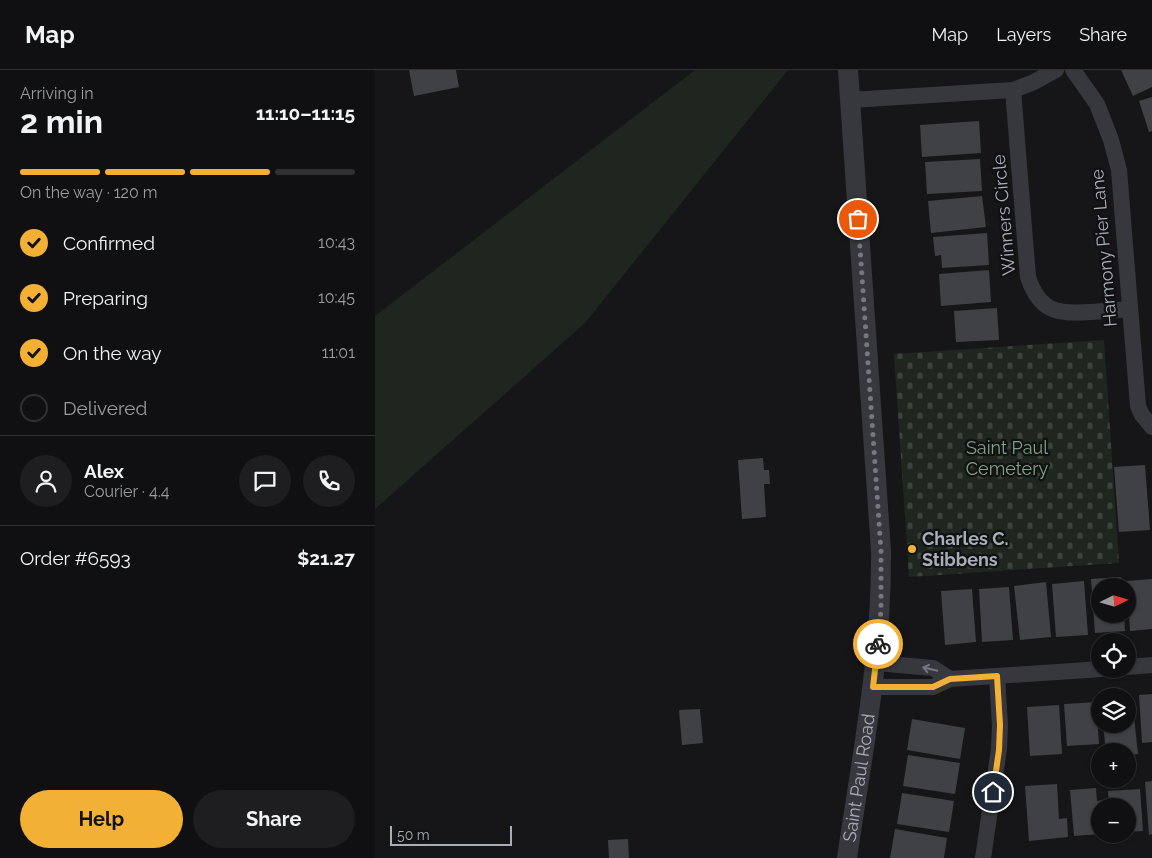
<!DOCTYPE html>
<html lang="en">
<head>
<meta charset="utf-8">
<style>
  :root { --surface:#101012; --page:#1e1e20; --text:#f1f3f6; --muted:#9c9d9f; --line:#303032; --accent:#f2b134 }
  body { margin:0; font-family:Raleway,sans-serif; background:var(--page); color:var(--text); height:100vh; display:flex; flex-direction:column; font-size:19px; white-space:nowrap }
  * { box-sizing:border-box; margin:0 }
  p { font-size:16px; color:var(--muted) }
  .icon { flex:none; width:28px; height:28px; fill:none; stroke:currentColor; stroke-width:2; stroke-linecap:round; stroke-linejoin:round }
  .map { position:relative; flex:1; overflow:hidden }
  .details { display:flex; flex-direction:column; background:var(--surface); width:375px }
  .details>* { flex:none }
  .needle { width:32px; rotate:85deg }
  .buttons { position:absolute; left:716px; top:508px; display:grid; gap:10px }
  .buttons a { display:grid; place-items:center; width:45px; height:45px; border-radius:50%; background:var(--surface); box-shadow:0 1px 4px #0004,0 0 0 1px var(--line); font-size:25px }
  .scale { position:absolute; left:15px; bottom:12px; width:122px; box-sizing:border-box; padding-left:5px; border:2px solid #a8adb8; border-top:0; font-size:14px; line-height:18px; white-space:nowrap; color:#a8adb8; -webkit-text-stroke:4px #111113; paint-order:stroke }
  .pin { position:absolute; display:grid; place-items:center; width:42px; height:42px; color:#fff; margin:-21px; border:2px solid #fff; border-radius:50%; box-shadow:0 1px 5px #0007 }
  .courier { position:absolute; display:grid; place-items:center; width:50px; height:50px; margin:-25px; border:4px solid #f2b134; border-radius:50%; background:#fff; color:#222; box-shadow:0 1px 6px #0007 }
  .summary em { font-style:normal; font-weight:700 }
  .summary div { display:flex; flex-direction:column-reverse }
  .summary { display:flex; align-items:center; justify-content:space-between; height:85px; padding:0 20px }
  h1 { font-size:32px; font-weight:700; line-height:38px }
  .bar { display:grid; grid-template-columns:repeat(4,1fr); gap:8px 5px; align-content:center; height:60px; padding:0 20px }
  .bar i { height:6px; border-radius:4px; background:var(--line) }
  .bar .on { background:var(--accent) }
  .bar p { grid-column:span 4 }
  .line { display:flex; align-items:center; gap:12px; padding:0 20px; border-top:1px solid var(--line) }
  .line div { flex:1 }
  .round { display:grid; place-items:center; flex:none; width:52px; height:52px; border-radius:26px; background:var(--page) }
  ol { padding:0 20px; list-style:none }
  li { display:flex; align-items:center; gap:15px; height:55px }
  li p { margin-inline-start:auto }
  li .icon { padding:5px; border-radius:50%; background:var(--accent); color:#111; stroke-width:4 }
  li:last-child { color:var(--muted) }
  li i { width:28px; height:28px; border:2px solid var(--line); border-radius:50% }
  .action { display:flex; gap:10px; margin-top:auto; padding:10px 20px }
  .action a { flex:1; height:58px; border-radius:30px; background:var(--accent); color:#111; font-size:20px; font-weight:700; line-height:58px; text-align:center }
  .action a+a { background:var(--page); color:var(--text) }
  header { display:flex; align-items:center; gap:30px; box-sizing:border-box; height:70px; padding:0 25px; background:var(--surface); border-bottom:1px solid var(--line) }
  header strong { font-size:24px }
  nav { display:flex; gap:28px; margin-inline-start:auto; font-size:18px }
  main { display:flex; flex:1; min-height:0 }
  .map>svg:first-child { display:block }
  .green { fill:#1e261f }
  .cemetery { fill:url(#cemetery-stones) }
  .building { fill:#404145 }
  .lines { fill:none; stroke-linecap:round; stroke-linejoin:round }
  .minor { stroke:#37383d; stroke-width:16 }
  .tertiary { stroke:#37383d; stroke-width:20 }
  .oneway { stroke:#757881 }
  .done { stroke:#757880; stroke-width:5; stroke-dasharray:0 9 }
  .route { stroke:#f2b134; stroke-width:6 }
  .poi-dot { fill:#f2b134; stroke:#111113; stroke-width:2 }
  .labels { text-anchor:middle; stroke-width:4.5; stroke-linejoin:round; paint-order:stroke }
  .street-label { font-size:18px; fill:#a8adb8; stroke:#111113 }
  .park-label { font-size:18px; fill:#7fa381; stroke:#111113 }
  .poi-label { font-size:18px; font-weight:bold; fill:#a8adb8; stroke:#111113; text-anchor:start }
</style>
</head>
<body>
<header>
<strong>Map</strong>
<nav><a>Map</a><a>Layers</a><a>Share</a></nav>
</header>
<main>
<section class="details">
<div class="summary"><div><h1>2 min</h1><p>Arriving in</p></div><em>11:10–11:15</em></div>
<div class="bar"><i class="on"></i><i class="on"></i><i class="on"></i><i></i><p>On the way · 120 m</p></div>
<ol>
<li><svg class="icon" aria-label="check" viewBox="0 0 24 24"><path d="M5 12l5 5 9-10"/></svg>Confirmed<p>10:43</p></li>
<li><svg class="icon" aria-label="check" viewBox="0 0 24 24"><path d="M5 12l5 5 9-10"/></svg>Preparing<p>10:45</p></li>
<li><svg class="icon" aria-label="check" viewBox="0 0 24 24"><path d="M5 12l5 5 9-10"/></svg>On the way<p>11:01</p></li>
<li><i></i>Delivered</li>
</ol>
<div class="line" style="height:90px"><a class="round"><svg class="icon" aria-label="person" viewBox="0 0 24 24"><circle cx="12" cy="8" r="4"/><path d="M4 21q1-7 8-7t8 7"/></svg></a><div><b>Alex</b><p>Courier · 4.4</p></div><a class="round"><svg class="icon" aria-label="chat" viewBox="0 0 24 24"><path d="M4 5h16v11H9l-5 4z"/></svg></a><a class="round"><svg class="icon" aria-label="phone" viewBox="0 0 24 24"><path d="M5 4h4l2 5-3 2q2 4 5 5l2-3 5 2v4C11 20 4 13 5 4z"/></svg></a></div>
<div class="line" style="height:65px"><div>Order #6593</div><b>$21.27</b></div>
<div class="action"><a>Help</a><a>Share</a></div>
</section>
<div class="map">
<svg width="777" height="788" viewBox="0 0 777 788">
  <defs>
    <pattern id="cemetery-stones" width="16" height="16" patternUnits="userSpaceOnUse" patternTransform="scale(1.25)"><rect width="16" height="16" fill="#1e261f"/><path d="M2 7V4a2 2 0 0 1 4 0v3zM10 15v-3a2 2 0 0 1 4 0v3z" fill="#3c433d"/></pattern>
  </defs>
  <rect width="100%" height="100%" fill="#161618"/>
  <!-- green -->
  <path class="green" d="M 320,0 L 413,0 L 210,253 L 0,439 L 0,246 Z"/>
  <!-- cemetery -->
  <path class="cemetery" d="M 729,270 L 744,493 L 534,507 L 519,284 Z"/>
  <!-- building -->
  <path class="building" d="M 34,0 L 81,0 L 84,17 L 39,26 Z
    M 746,0 L 777,0 L 777,17 L 758,26 Z
    M 777,27 L 777,61 L 774,62 L 764,31 Z
    M 604,51 L 606,83 L 547,87 L 545,55 Z
    M 605,89 L 607,121 L 552,124 L 550,92 Z
    M 607,126 L 611,157 L 556,163 L 553,131 Z
    M 612,163 L 614,195 L 567,198 L 566,185 L 560,186 L 558,167 Z
    M 614,200 L 616,232 L 566,236 L 564,204 Z
    M 622,238 L 624,270 L 581,272 L 579,241 Z
    M 388,388 L 389,400 L 394,400 L 395,414 L 389,414 L 391,447 L 367,449 L 363,390 Z
    M 770,395 L 775,460 L 744,462 L 739,397 Z
    M 746,507 L 747,516 L 725,516 L 725,544 L 749,544 L 750,561 L 720,563 L 716,509 Z
    M 777,509 L 777,559 L 755,561 L 752,511 Z
    M 709,511 L 713,565 L 681,567 L 677,514 Z
    M 671,512 L 676,567 L 645,570 L 639,516 Z
    M 634,517 L 638,570 L 607,572 L 604,519 Z
    M 597,519 L 601,572 L 570,575 L 566,521 Z
    M 777,624 L 777,672 L 767,673 L 764,625 Z
    M 752,628 L 757,628 L 763,684 L 752,685 L 752,681 L 744,680 L 731,681 L 728,654 L 752,654 Z
    M 721,632 L 724,674 L 692,676 L 689,634 Z
    M 684,635 L 687,684 L 655,686 L 652,637 Z
    M 325,639 L 328,673 L 307,675 L 304,640 Z
    M 537,649 L 590,658 L 585,689 L 532,680 Z
    M 533,685 L 585,693 L 580,724 L 528,716 Z
    M 777,711 L 777,764 L 774,765 L 770,712 Z
    M 682,714 L 684,749 L 692,748 L 693,767 L 654,771 L 650,716 Z
    M 721,718 L 722,731 L 728,730 L 728,736 L 725,736 L 725,764 L 699,766 L 695,720 Z
    M 765,719 L 768,761 L 752,762 L 752,736 L 734,736 L 733,721 Z
    M 527,723 L 579,731 L 574,762 L 522,754 Z
    M 520,759 L 572,768 L 569,788 L 515,788 Z
    M 253,769 L 254,788 L 234,788 L 233,770 Z"/>
  <g class="lines">
    <!-- minor -->
    <path class="minor" d="M 698,0 L 722,34 L 736,70 L 744,100 L 763,336 L 767,345 L 777,357
      M 638,20 L 653,207 C 665,243 683,244 716,242 C 729,241 742,240 755,239
      M 475,30 L 638,20 L 657,13 L 681,0
      M 752,597 L 777,595
      M 575,609 L 727,599
      M 498,617 L 558,617 L 575,609 L 558,598 L 501,593
      M 608,788 L 624,679 L 625,655 L 622,606"/>
    <!-- tertiary -->
    <path class="tertiary" id="s1" d="M 472,788 C 487,686 507,585 506,481 L 473,0"/>
  </g>
  <!-- one-way arrows -->
  <defs><path id="oneway-shaft" d="M-6 0H5M1.5-3L5.5 0L1.5 3" fill="none" stroke-width="1.6" stroke-linecap="round" stroke-linejoin="round" transform="scale(1.25)"/></defs>
  <use class="oneway" href="#oneway-shaft" transform="translate(555 599) rotate(-166)"/>
  <g class="lines">
    <!-- done -->
    <path class="done" d="M 483,149 L 506,481 L 506,539 L 503,574"/>
    <!-- route -->
    <path class="route" d="M 503,574 L 498,617 L 558,617 L 575,609 L 622,606 L 625,655 L 624,680 L 618,722"/>
  </g>
  <!-- markers -->
  <circle class="poi-dot" cx="537" cy="479" r="5"/>
  <g class="labels">
    <!-- street labels -->
    <g class="street-label">
      <text transform="translate(629 145) rotate(-95)" y="6">Winners Circle</text>
      <text transform="translate(729 178) rotate(-95)" y="6">Harmony Pier Lane</text>
      <text dy="6" stroke="none"><textPath href="#s1" startOffset="81">Saint Paul Road</textPath></text>
    </g>
    <!-- park labels -->
    <g class="park-label">
      <text x="632" y="384">Saint Paul<tspan x="632" dy="21">Cemetery</tspan></text>
    </g>
    <!-- poi labels -->
    <g class="poi-label">
      <text x="547" y="475">Charles C.<tspan x="547" dy="21">Stibbens</tspan></text>
    </g>
  </g>
</svg>
<div class="buttons">
<a><svg class="needle" viewBox="-14 -14 28 28"><path d="M0-13l5 13h-10z" fill="#e53935"/><path d="M0 13l5-13h-10z" fill="#9c9d9f"/></svg></a>
<a><svg class="icon" aria-label="locate" viewBox="0 0 24 24"><circle cx="12" cy="12" r="6"/><path d="M12 2v4M12 18v4M2 12h4M18 12h4"/></svg></a>
<a><svg class="icon" aria-label="layers" viewBox="0 0 24 24"><path d="M12 4l9 5-9 5-9-5zM3 14l9 5 9-5"/></svg></a>
<a>+</a>
<a>−</a>
</div>
<div class="scale">50 m</div>
<div class="pin" style="left:483px;top:149px;background:#ea580c"><svg class="icon" aria-label="bag" viewBox="0 0 24 24"><path d="M5 8h14l-1 12H6zM9 8a3 3 0 0 1 6 0"/></svg></div>
<div class="pin" style="left:618px;top:722px;background:#1f2937"><svg class="icon" aria-label="home" viewBox="0 0 24 24"><path d="M3 11l9-7 9 7M6 9v11h12V9"/></svg></div>
<div class="courier" style="left:503px;top:574px"><svg class="icon" aria-label="bike" viewBox="0 0 24 24"><circle cx="6" cy="16" r="4"/><circle cx="18" cy="16" r="4"/><path d="M6 16l4-8h5l3 8M10 8l3 8H6M13 5h3"/></svg></div>
</div>
</main>
</body>
</html>
